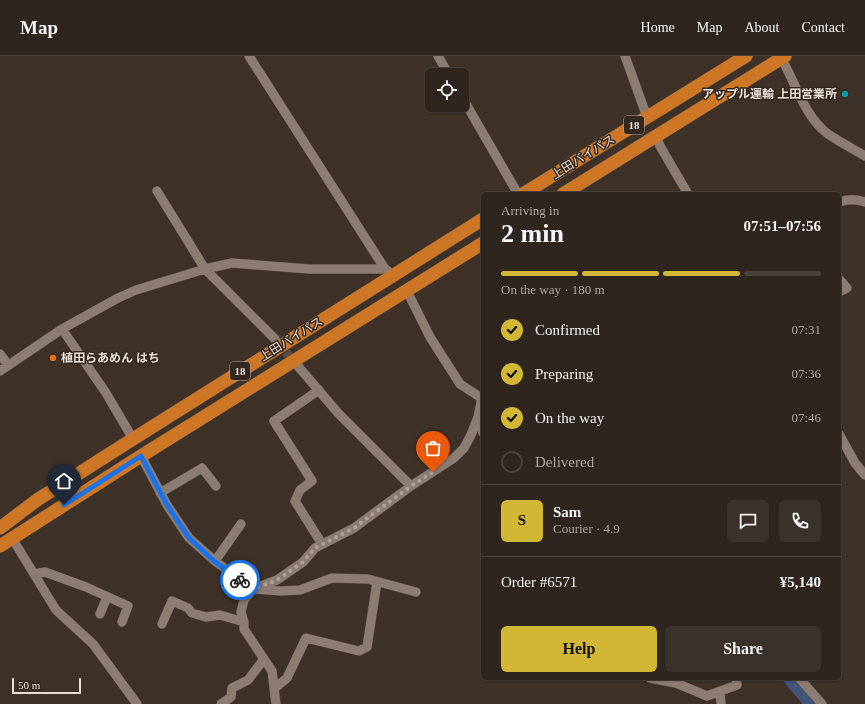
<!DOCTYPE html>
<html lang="en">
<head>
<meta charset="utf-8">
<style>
  :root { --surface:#2e251e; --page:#3a312b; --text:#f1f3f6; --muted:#a7a5a4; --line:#49423c; --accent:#d2b635 }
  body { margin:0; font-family:"Times New Roman","Noto Sans JP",serif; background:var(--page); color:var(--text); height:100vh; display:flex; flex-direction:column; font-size:15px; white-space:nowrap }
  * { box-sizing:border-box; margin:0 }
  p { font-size:13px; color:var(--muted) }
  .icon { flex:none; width:22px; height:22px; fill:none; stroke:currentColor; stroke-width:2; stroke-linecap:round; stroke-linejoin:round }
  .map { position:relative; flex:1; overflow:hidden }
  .panel { position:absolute; left:481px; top:136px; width:360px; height:488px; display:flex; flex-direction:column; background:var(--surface); border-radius:6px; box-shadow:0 1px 3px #0004,0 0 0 1px var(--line) }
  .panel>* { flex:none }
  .controls { position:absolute; left:425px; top:12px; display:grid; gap:8px }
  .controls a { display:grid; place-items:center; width:44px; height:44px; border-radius:6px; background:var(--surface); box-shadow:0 1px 3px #0004,0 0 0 1px var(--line); font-size:20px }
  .scale { position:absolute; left:12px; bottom:10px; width:69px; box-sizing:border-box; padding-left:4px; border:2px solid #e9e0da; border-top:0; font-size:11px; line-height:14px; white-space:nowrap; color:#e9e0da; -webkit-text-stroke:3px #34271f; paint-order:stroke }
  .pin { position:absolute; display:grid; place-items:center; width:34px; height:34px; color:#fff; margin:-41px -17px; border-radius:50% 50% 50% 0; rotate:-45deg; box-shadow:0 0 4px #0007 }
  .pin .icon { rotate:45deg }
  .courier { position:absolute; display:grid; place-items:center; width:40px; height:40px; margin:-20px; border:3px solid #1a73e8; border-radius:50%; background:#fff; color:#222; box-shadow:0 1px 5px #0007 }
  .summary em { font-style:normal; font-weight:800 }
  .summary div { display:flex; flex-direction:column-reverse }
  .summary { display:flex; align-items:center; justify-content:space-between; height:68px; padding:0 20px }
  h1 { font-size:26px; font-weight:800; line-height:30px }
  .bar { display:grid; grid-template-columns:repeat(4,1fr); gap:6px 4px; align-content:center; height:48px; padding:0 20px }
  .bar i { height:5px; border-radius:3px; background:var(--line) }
  .bar .on { background:var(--accent) }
  .bar p { grid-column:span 4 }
  .line { display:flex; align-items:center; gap:10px; padding:0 20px; border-top:1px solid var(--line) }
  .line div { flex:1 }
  .round { display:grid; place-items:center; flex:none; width:42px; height:42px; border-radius:6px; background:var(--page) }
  ol { padding:0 20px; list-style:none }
  li { display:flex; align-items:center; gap:12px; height:44px }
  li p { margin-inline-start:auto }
  li .icon { padding:4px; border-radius:50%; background:var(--accent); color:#111; stroke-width:4 }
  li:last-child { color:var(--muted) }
  li i { width:22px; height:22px; border:2px solid var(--line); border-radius:50% }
  .button { display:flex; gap:8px; margin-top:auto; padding:8px 20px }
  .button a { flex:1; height:46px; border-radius:6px; background:var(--accent); color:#111; font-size:16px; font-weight:800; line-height:46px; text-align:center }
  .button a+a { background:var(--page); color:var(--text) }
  header { display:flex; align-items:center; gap:24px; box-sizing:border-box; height:56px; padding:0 20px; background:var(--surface); border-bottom:1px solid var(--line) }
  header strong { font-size:19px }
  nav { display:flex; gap:22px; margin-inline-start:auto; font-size:14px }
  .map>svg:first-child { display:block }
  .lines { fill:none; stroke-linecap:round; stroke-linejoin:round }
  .river { stroke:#425478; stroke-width:16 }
  .minor-tunnel { stroke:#584b43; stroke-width:9; stroke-dasharray:9 4.5; stroke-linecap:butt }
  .minor-casing { stroke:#584d45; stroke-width:10 }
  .highway-casing { stroke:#584d45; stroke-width:14 }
  .minor { stroke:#8c7c72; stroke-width:9 }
  .highway { stroke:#cc7626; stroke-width:13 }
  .done { stroke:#ada39c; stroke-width:4; stroke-dasharray:0 7.2 }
  .route { stroke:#1a73e8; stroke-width:5 }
  .culture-dot { fill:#0f9aa8; stroke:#34271f; stroke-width:1.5 }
  .food-dot { fill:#e8710a; stroke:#34271f; stroke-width:1.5 }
  .labels { text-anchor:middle; stroke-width:3; stroke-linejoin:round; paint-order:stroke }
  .shield { fill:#34271f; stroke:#b3a8a2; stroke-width:1 }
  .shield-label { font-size:11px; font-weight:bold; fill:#e9e0da }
  .poi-label { font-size:12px; font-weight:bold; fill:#e9e0da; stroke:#34271f; text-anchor:end }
  .street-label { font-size:12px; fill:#e9e0da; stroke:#34271f }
</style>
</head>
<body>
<header>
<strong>Map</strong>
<nav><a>Home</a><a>Map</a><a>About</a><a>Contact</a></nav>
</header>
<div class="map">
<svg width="865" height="648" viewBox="0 0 865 648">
  <rect width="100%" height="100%" fill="#3e3128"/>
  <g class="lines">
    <!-- river -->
    <path class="river" d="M 791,622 L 813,648"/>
    <!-- minor-tunnel -->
    <path class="minor-tunnel" d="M 277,286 L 296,308"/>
    <defs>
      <path id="minor" d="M 249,0 L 385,213 L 388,215
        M 438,0 L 449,19
        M 625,0 L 647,61
        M 781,2 C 796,27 804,60 828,78 C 840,86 853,93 865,100
        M 462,41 L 518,138
        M 656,80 L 660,90 L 688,138
        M 157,135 L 205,213 L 275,283
        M 839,146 C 848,143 856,143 865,146
        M 839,223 L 847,232 L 839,236
        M 407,235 L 430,281 L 460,328 L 483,343
        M 62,273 L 106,337 L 133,383
        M 0,298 L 8,309
        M 297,309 L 338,357 L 411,430
        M 0,315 L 62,273 L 118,242 L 136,234 L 205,213 L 232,207 L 309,213 L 385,213
        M 319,334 L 274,365 L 312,425 L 300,434 L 295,445 L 322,488
        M 478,361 L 483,377
        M 839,378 L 855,407 L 865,419
        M 141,400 L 167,449 L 189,482 L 215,505 L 253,533 L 281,535 L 300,534 L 332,522 L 368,523 L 416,536
        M 160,437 L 202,412 L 216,430
        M 12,482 L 56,554 L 93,588 L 137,648
        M 215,505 L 241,468
        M 34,518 L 45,516 L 86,531 L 128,550 L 122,566
        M 100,558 L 107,541
        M 162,568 L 172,545 L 188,552 L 192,557 L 206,561 L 220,559 L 244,566
        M 650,622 L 676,627 L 707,640 L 737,629 L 736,622
        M 799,622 L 822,648
        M 275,632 L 287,622 L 306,582 L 359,595 L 367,591 L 377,526
        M 720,635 L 721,648
        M 221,648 L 231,641 L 232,632 L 248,624 L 264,603
        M 276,648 L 272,615 L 244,573 L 244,566 L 241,556 L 244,544 L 253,533 L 277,524 L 303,506 L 315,492 L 354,472 L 411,430 L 454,402 L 464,392 L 471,379 L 478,361 L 482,342"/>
      <path id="highway" d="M 523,138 L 746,0
        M 563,138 L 785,0
        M 0,472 L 37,444 L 133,383 L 483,163
        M 0,490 L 141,400 L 483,187"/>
    </defs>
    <!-- minor casing -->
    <use href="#minor" class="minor-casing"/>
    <!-- highway casing -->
    <use href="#highway" class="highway-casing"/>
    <!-- minor -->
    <use href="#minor" class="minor"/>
    <!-- highway -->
    <use href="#highway" class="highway"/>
  </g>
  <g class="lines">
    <!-- done -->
    <path class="done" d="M 240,524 L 253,533 L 277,524 L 303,506 L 315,492 L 354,472 L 411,430 L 433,416"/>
    <!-- route -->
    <path class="route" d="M 64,449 L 141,400 L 167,449 L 189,482 L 214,505 L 240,524"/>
  </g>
  <!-- markers -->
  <circle class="culture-dot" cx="845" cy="38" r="4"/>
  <circle class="food-dot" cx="53" cy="302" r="4"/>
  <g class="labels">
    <!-- shield labels -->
    <g class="shield">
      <rect x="624" y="60" width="20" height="18" rx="3"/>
      <rect x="230" y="306" width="20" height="18" rx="3"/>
    </g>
    <g class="shield-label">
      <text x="634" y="73">18</text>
      <text x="240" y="319">18</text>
    </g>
    <!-- poi labels -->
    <g class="poi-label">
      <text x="837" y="42">アップル運輸 上田営業所</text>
      <text x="61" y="306" text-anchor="start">植田らあめん はち</text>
    </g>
    <!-- street labels -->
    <g class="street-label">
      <text transform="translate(583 101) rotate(-32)" y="4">上田バイパス</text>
      <text transform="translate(291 283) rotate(-32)" y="4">上田バイパス</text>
    </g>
  </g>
</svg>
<div class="controls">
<a><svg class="icon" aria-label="locate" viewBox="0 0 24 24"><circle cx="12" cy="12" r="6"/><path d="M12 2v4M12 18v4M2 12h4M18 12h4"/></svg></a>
</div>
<div class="scale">50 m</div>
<div class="pin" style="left:433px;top:416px;background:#ea580c"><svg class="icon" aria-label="bag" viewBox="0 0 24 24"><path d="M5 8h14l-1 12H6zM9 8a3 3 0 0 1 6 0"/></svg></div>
<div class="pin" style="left:64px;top:449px;background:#1f2937"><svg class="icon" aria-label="home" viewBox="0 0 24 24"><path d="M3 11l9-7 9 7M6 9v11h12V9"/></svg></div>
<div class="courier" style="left:240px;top:524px"><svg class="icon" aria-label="bike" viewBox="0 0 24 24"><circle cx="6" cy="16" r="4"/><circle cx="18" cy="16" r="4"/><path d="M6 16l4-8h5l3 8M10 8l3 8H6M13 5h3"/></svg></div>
<section class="panel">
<div class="summary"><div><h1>2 min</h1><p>Arriving in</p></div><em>07:51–07:56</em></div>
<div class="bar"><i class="on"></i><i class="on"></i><i class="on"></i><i></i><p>On the way · 180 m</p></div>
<ol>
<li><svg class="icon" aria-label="check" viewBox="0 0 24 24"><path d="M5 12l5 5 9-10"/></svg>Confirmed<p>07:31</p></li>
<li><svg class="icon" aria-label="check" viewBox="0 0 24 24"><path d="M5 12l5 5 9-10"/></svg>Preparing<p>07:36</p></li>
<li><svg class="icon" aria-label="check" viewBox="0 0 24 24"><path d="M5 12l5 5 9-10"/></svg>On the way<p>07:46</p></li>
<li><i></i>Delivered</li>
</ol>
<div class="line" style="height:72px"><b class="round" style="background:var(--accent);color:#111">S</b><div><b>Sam</b><p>Courier · 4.9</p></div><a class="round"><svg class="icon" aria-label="chat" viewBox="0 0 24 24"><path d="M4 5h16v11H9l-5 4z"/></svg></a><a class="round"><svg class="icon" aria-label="phone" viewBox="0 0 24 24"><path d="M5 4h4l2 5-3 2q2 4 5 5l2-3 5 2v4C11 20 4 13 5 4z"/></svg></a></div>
<div class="line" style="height:52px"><div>Order #6571</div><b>¥5,140</b></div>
<div class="button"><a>Help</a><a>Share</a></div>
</section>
</div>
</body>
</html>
